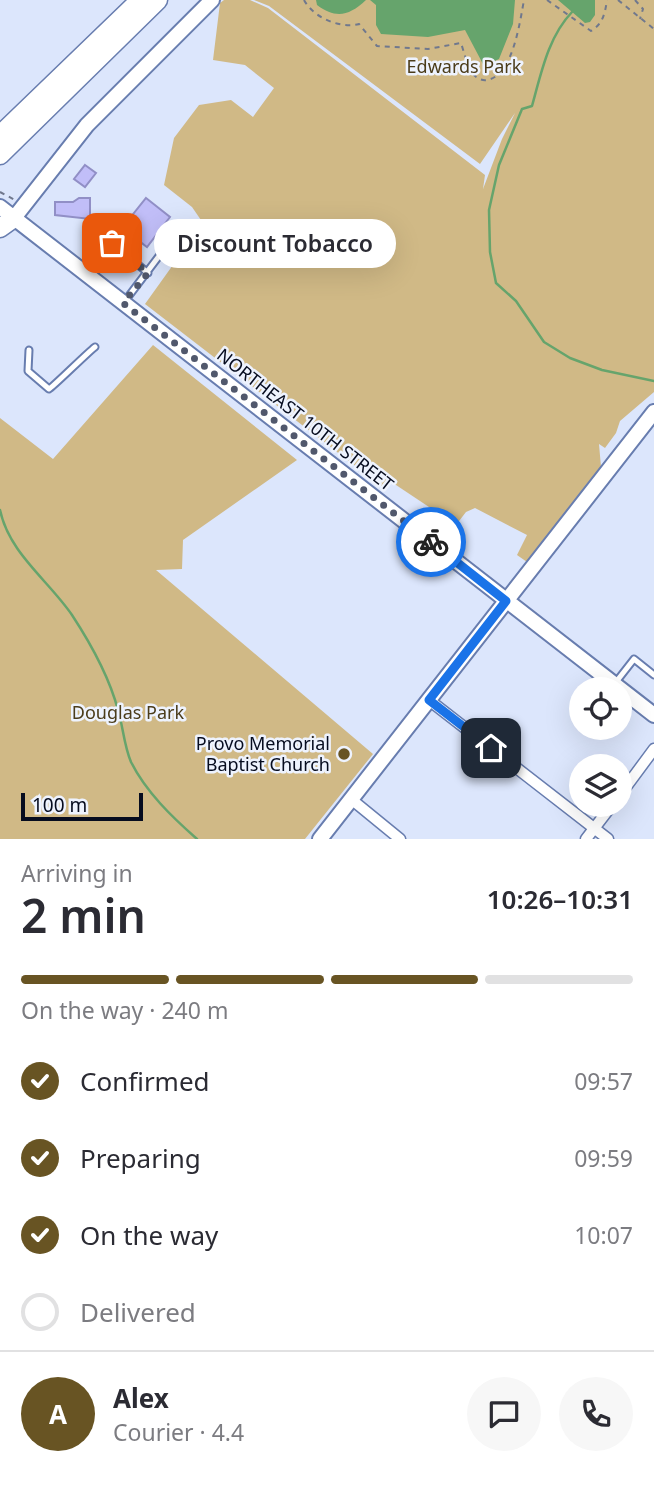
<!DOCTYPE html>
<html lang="en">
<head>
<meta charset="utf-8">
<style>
  :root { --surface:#fff; --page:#f7f7f7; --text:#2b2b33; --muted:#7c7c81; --line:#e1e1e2; --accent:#685423 }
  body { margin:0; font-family:"Noto Sans",sans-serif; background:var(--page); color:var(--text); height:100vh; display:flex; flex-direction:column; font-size:26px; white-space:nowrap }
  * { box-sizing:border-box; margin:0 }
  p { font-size:23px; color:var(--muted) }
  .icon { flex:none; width:38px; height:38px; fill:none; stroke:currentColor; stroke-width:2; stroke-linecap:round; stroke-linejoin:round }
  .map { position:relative; height:839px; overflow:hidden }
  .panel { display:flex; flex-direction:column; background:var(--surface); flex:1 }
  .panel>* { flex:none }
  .buttons { position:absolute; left:569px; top:677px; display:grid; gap:14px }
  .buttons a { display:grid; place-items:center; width:63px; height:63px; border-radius:50%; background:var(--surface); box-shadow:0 7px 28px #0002; font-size:35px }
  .scale { position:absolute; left:21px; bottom:18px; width:122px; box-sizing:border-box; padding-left:7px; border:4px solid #060c1f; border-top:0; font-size:19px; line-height:24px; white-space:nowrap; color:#060c1f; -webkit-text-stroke:5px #eef3fe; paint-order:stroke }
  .pin { position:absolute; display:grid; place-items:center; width:60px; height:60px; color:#fff; margin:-30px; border-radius:14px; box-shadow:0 4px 10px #0006 }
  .courier { position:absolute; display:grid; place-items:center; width:70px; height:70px; margin:-35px; border:5px solid #1a73e8; border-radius:50%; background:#fff; color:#222; box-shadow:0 2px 9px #0007 }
  .bubble { position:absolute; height:49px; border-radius:24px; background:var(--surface); box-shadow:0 7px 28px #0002; font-size:23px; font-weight:600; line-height:49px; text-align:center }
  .head em { font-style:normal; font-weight:600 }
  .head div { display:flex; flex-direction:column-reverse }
  .head { display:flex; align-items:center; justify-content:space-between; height:119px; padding:0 21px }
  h1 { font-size:46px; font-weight:600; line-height:52px }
  .bar { display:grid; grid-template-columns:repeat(4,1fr); gap:10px 7px; align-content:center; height:84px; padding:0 21px }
  .bar i { height:9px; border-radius:5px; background:var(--line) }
  .bar .current { background:var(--accent) }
  .bar p { grid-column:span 4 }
  .line { display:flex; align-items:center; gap:18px; padding:0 21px; border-top:2px solid var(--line) }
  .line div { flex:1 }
  .round { display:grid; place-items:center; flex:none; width:74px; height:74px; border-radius:37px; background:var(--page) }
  ol { padding:0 21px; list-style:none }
  li { display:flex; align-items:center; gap:21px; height:77px }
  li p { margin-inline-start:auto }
  li .icon { padding:7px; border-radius:50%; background:var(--accent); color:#fff; stroke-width:4 }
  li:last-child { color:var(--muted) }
  li i { width:38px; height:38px; border:4px solid var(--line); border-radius:50% }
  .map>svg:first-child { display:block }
  .green { fill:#d0b986 }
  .water { fill:#66a46c }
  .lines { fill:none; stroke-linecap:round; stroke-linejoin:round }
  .stream { stroke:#66a46c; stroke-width:2.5 }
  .building { fill:#c1bef8; stroke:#918fc6; stroke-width:2 }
  .lane-casing { stroke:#687daf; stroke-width:9 }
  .street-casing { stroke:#687daf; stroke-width:13 }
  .secondary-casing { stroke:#687daf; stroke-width:18 }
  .highway-casing { stroke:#687daf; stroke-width:21 }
  .path { stroke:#70788d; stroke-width:2; stroke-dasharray:5 5; stroke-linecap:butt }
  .lane { stroke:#fff; stroke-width:5 }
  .street { stroke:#fff; stroke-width:10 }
  .secondary { stroke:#fff; stroke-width:14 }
  .highway { stroke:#fff; stroke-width:18 }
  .done { stroke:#51586c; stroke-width:7; stroke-dasharray:0 12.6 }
  .route { stroke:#1a73e8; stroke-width:9 }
  .poi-dot { fill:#685423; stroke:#eef3fe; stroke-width:2.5 }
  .labels { text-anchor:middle; stroke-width:5; stroke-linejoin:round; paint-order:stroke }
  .park-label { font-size:18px; fill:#4b3c1a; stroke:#eef3fe }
  .street-label { font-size:18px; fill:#060c1f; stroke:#eef3fe }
  .poi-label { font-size:18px; fill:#060c1f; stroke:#eef3fe; text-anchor:end }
</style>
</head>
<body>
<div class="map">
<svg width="654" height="839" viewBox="0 0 654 839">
  <rect width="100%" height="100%" fill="#dce6fc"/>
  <!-- green -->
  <path class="green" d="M 224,0 L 250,0 L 268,8 L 485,175 L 483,189 L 502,139 L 515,113 L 480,164 L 269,6 L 254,0 L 654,0 L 654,392 L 620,421 L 616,433 L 605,448 L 599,444 L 601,467 L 527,562 L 517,555 L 527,535 L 475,508 L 466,512 L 456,525 L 390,481 L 385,489 L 145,304 L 203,223 L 192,207 L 164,185 L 174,138 L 199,105 L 231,100 L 253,117 L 274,88 L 245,65 L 213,60 L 220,3 Z
    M 153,345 L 297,460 L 183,540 L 182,569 L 156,570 L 373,754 L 305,839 L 0,839 L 0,418 L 53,459 Z"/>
  <!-- water -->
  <path class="water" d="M 316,0 L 366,0 C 349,16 336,19 317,5 Z
    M 370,0 L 515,0 L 513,24 L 499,59 L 484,66 L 465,30 L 428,37 L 381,34 L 376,25 L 376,5 Z
    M 558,0 L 595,0 L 595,15 L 590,22 L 585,23 Z"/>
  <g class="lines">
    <!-- stream -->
    <path class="stream" d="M 572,12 C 548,37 541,74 532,106 L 522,109 L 499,165 L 489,210 L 490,252 L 496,283 L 516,301 L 544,342 L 570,358 L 602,370 L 654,381
      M 0,510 C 9,553 48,580 72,615 C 91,644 109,676 118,710 C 123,726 124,746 131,762 C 146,792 172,817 197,839"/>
  </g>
  <!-- building -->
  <path class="building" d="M 85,165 L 96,173 L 85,187 L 74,179 Z
    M 79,198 L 90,198 L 90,219 L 55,215 L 55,202 L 73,202 Z
    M 146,198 L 170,217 L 147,247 L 122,228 Z"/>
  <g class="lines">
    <defs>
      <path id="lane" d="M 112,243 L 148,273
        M 125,301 L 178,231
        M 29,350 L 28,371 L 49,389 C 53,387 86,354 95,347
        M 616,682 L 634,659 L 654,675"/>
      <path id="street" d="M 429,700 L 608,839
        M 620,795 L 654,749
        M 351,799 L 400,839
        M 586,839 L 612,805"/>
      <path id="secondary" d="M 0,207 L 654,715
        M 14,218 L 87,125 L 212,0
        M 320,839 L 654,412"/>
      <path id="highway" d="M 0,135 L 140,0
        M 0,155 L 158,0
        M 0,228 L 14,218"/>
    </defs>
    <!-- lane casing -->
    <use href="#lane" class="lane-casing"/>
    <!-- street casing -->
    <use href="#street" class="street-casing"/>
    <!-- secondary casing -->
    <use href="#secondary" class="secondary-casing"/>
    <!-- highway casing -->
    <use href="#highway" class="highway-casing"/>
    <!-- path -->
    <path class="path" d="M 304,0 C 313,17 339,29 359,24 L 377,46 L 428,49 L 461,43 C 464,52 467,65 473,74 C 476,78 482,81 487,80 C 513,76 520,21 524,0
      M 547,0 L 591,31 C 603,24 605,13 607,0
      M 618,0 L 654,29
      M 635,0 L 643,9 L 640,19
      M 0,192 L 15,200"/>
    <!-- lane -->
    <use href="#lane" class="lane"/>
    <!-- street -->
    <use href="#street" class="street"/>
    <!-- secondary -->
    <use href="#secondary" class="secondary"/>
    <!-- highway -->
    <use href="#highway" class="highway"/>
  </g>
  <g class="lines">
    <!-- done -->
    <path class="done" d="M 112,243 L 148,273 L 123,303 L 431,542"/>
    <!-- route -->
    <path class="route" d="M 431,542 L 506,601 L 429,700 L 491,748"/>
  </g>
  <!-- markers -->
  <circle class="poi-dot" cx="344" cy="754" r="7"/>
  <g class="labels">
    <!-- park labels -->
    <g class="park-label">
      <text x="464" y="73">Edwards Park</text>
      <text x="128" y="719">Douglas Park</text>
    </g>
    <!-- street labels -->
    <g class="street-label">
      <text transform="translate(305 420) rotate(38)" y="6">NORTHEAST 10TH STREET</text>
    </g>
    <!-- poi labels -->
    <g class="poi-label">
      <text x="330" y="750">Provo Memorial<tspan x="330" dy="21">Baptist Church</tspan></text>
    </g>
  </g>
</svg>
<div class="buttons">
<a><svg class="icon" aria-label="locate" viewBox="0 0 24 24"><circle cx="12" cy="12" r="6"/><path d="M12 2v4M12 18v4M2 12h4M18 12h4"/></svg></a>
<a><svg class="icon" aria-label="layers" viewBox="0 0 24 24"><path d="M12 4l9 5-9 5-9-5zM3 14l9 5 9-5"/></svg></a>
</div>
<div class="scale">100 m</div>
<div class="pin" style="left:112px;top:243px;background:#ea580c"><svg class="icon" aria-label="bag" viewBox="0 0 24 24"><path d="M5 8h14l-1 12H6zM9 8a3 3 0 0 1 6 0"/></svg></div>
<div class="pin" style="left:491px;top:748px;background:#1f2937"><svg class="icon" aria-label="home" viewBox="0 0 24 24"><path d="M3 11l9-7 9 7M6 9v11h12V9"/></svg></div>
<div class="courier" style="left:431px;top:542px"><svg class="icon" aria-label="bike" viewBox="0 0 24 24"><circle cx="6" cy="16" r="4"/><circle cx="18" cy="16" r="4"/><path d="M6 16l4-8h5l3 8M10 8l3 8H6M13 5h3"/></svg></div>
<div class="bubble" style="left:154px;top:219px;width:242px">Discount Tobacco</div>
</div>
<section class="panel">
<div class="head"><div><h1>2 min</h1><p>Arriving in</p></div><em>10:26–10:31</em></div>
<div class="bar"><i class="current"></i><i class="current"></i><i class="current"></i><i></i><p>On the way · 240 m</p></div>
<ol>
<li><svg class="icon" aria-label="check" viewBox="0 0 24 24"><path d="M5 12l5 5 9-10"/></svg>Confirmed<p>09:57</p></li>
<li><svg class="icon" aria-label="check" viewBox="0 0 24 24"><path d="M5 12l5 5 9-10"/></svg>Preparing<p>09:59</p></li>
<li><svg class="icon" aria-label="check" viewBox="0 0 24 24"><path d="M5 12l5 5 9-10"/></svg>On the way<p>10:07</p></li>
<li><i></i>Delivered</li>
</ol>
<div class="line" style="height:126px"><b class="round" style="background:var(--accent);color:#fff">A</b><div><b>Alex</b><p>Courier · 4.4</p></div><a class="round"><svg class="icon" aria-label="chat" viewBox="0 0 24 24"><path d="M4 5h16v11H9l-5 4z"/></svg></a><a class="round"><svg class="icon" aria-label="phone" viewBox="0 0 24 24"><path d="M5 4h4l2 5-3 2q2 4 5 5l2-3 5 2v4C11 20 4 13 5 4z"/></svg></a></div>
</section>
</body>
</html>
